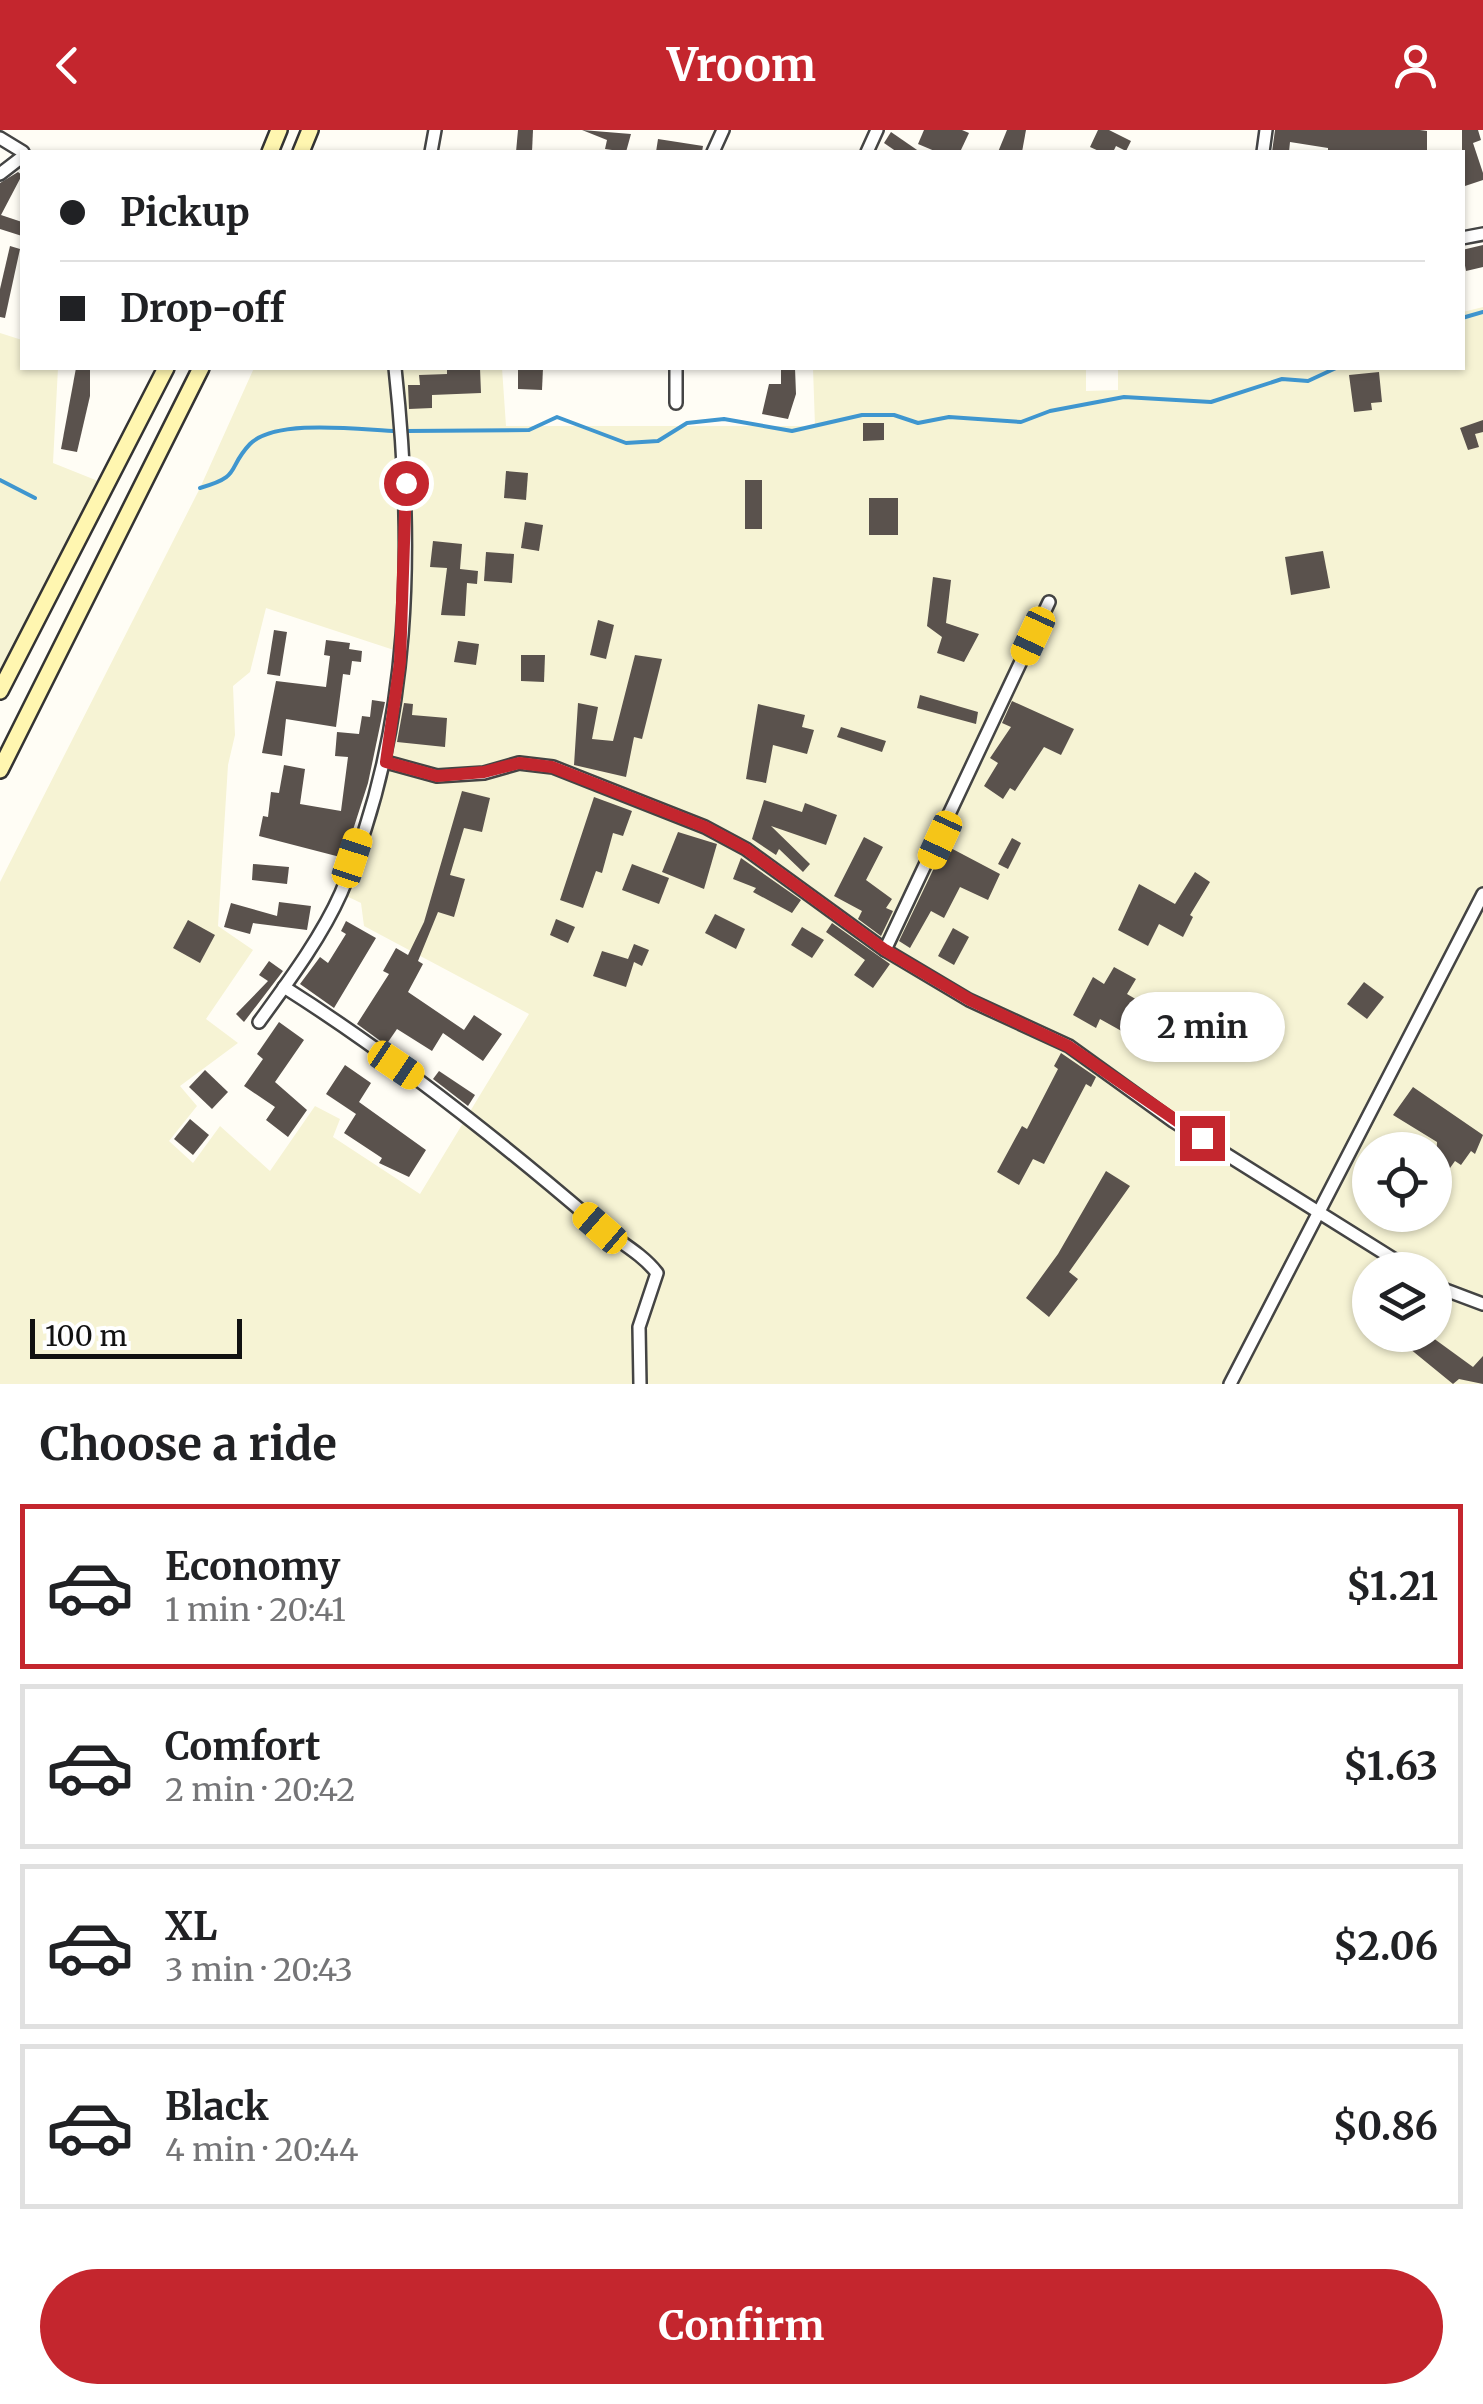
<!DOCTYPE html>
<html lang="en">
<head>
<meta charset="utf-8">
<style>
  :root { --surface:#fff; --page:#f2f2f2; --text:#202124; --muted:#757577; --line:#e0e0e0; --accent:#c4262e }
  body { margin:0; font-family:Merriweather,serif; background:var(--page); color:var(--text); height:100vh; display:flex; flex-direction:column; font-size:38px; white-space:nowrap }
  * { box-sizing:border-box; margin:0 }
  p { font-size:32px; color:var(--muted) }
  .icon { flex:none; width:55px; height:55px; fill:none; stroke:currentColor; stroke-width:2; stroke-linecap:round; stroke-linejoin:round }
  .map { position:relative; height:1254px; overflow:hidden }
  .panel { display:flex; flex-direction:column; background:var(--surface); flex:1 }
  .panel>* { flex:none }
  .hud { position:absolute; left:20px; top:20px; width:1445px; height:220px; border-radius:0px; box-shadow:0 2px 8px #0004; display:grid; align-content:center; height:220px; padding:0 40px; background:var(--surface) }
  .controls { position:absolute; left:1352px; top:1002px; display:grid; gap:20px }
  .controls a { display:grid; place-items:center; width:100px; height:100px; border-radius:50%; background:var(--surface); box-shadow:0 2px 8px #0004; font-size:50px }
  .scale { position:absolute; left:30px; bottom:25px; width:212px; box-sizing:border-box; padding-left:10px; border:5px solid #111; border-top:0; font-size:28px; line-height:35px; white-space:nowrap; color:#111; -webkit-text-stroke:8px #fff; paint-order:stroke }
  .end { position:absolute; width:45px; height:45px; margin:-22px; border:12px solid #c4262e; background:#fff; box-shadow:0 0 0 5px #fff }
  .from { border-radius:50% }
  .bubble { position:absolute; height:70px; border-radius:35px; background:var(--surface); box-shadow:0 2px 8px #0004; font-size:32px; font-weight:700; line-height:70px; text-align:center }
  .car { position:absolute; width:30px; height:60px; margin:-30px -15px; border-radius:12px; box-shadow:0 0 8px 2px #0007; background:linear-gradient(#f5c518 24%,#345 0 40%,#f5c518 0 76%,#345 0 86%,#f5c518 0) }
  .hud b { display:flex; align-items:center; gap:35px; height:95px; font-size:38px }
  .hud b+b { border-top:2px solid var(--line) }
  .hud i { width:25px; height:25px; background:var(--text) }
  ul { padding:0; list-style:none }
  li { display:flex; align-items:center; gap:30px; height:165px; margin:0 20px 15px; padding:0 20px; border:5px solid var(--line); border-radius:0px }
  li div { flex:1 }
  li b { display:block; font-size:38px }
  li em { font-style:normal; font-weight:700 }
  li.active { border-color:var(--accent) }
  li>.icon { width:90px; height:90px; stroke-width:1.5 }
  h2 { padding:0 40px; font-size:45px; line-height:120px }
  .cta { display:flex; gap:20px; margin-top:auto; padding:20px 40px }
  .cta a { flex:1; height:115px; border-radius:60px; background:var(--accent); color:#fff; font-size:40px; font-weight:700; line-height:115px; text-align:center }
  header { display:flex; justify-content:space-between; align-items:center; height:130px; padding:0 40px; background:var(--accent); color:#fff; font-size:45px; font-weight:700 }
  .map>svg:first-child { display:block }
</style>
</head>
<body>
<header><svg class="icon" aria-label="back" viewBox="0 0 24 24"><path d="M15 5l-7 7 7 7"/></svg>Vroom<svg class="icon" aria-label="person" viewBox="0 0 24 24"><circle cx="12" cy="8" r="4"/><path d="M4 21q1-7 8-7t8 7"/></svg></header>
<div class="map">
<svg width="1483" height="1254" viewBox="0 0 1483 1254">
  <rect width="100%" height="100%" fill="#fffdf5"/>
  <!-- farmland -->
  <g fill="#f6f3d4" fill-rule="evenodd">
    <path d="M1483 177V1254H0V752L200 358 254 238H502L506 296H815L813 238H1086V261L1118 260V238H1462L1463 182ZM266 478 400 522 386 632 340 763 361 773 364 796 529 884 420 1064 333 1007 340 989 315 976 270 1041 220 996 193 1033 169 1011 197 976 180 956 238 913 206 889 253 820 218 796 228 635 235 605 233 556 250 542ZM1370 1020H1435V1085H1370ZM1370 1140H1435V1205H1370Z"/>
    <polygon points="0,203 22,210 22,238 58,238 53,333 103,353 0,561"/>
  </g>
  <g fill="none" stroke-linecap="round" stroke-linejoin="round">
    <!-- stream -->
    <g stroke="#3f96cf" stroke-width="4">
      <polyline points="1462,188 1483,182"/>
      <polyline points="406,301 529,300 557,287 626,313 658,311 687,293 724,289 792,301 862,285 894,285 918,293 949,287 1021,292 1050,281 1124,267 1211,272 1282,249 1308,251 1336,238"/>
      <polyline points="0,350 35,368"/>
      <path d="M200 358C243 346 226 339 250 314 276 288 362 300 397 301"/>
    </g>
  </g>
  <!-- building -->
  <g fill="#5a524d">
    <polygon points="518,0 533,0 532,22 516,22"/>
    <polygon points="582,0 631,4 626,22 605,19 607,10"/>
    <polygon points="924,0 962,0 969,3 960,22 937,22 918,14"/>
    <polygon points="1007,0 1026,0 1022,22 998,22"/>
    <polygon points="1098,0 1109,0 1131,11 1126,21 1116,16 1113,22 1101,22 1090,17"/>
    <polygon points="1275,0 1420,0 1427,1 1427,22 1328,22 1328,18 1290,12 1289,22 1272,22"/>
    <polygon points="1462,0 1478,0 1481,10 1473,13 1483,43 1483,50 1462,57"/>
    <polygon points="891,2 920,22 897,22 884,13"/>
    <polygon points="658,9 703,16 702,22 656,22"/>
    <polygon points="18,42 22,45 1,85 22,92 22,106 0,99 0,53"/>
    <polygon points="1483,115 1483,137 1466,141 1462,120"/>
    <polygon points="10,116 20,119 5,188 0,187 0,159"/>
    <polygon points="76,238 90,238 90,266 77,322 61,319"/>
    <polygon points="447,238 480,238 481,263 432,265 432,278 409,279 408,255 420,255 419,245 447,244"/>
    <polygon points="518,238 543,238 542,260 518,259"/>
    <polygon points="781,238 795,238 796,264 788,289 762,284 769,254 781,254"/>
    <polygon points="1379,242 1382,272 1371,273 1372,280 1354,282 1349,245"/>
    <polygon points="1483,290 1483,302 1475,304 1479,317 1468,320 1460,298"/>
    <polygon points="863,293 884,293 884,310 863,311"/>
    <polygon points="506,341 528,343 526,370 504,368"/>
    <rect x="745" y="350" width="17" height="49"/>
    <rect x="869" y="368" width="29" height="37"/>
    <polygon points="525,392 543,395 539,421 521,418"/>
    <polygon points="433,411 462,414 460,439 478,441 477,454 467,453 465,486 441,485 447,438 430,437"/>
    <polygon points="1323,421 1330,458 1291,465 1285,427"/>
    <polygon points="486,422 514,424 512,453 484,451"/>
    <polygon points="933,447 951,450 946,493 979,504 964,532 937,523 942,507 927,496"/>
    <polygon points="598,490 614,495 606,529 590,525"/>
    <polygon points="274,500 287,502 280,546 267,544"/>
    <polygon points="326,510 350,513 349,519 362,521 361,532 352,531 350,545 343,544 336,597 286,589 282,626 262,623 276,551 326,557 330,526 324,525"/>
    <polygon points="458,511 479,514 476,535 454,532"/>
    <polygon points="521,525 545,525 544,552 521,551"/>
    <polygon points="635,525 662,529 642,609 634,607 626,647 574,635 578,573 598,577 592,609 613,611"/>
    <polygon points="920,565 978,582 976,594 917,578"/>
    <polygon points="372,570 385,572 368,653 344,728 259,706 263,686 268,687 271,662 279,663 284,635 305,639 300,674 341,681 348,627 335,626 337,602 359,604 362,586 370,587"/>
    <polygon points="1012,571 1074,599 1061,625 1044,617 1015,661 1010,658 1003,669 984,656 998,633 990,628 1011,597 1002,593"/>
    <polygon points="404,573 413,574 412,585 447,588 445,617 397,612"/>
    <polygon points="758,574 805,585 802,597 814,600 807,624 773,615 766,653 746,649"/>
    <polygon points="841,597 886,611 882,622 837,607"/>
    <polygon points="462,661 490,668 482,702 464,698 450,745 465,749 454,787 438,782 418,831 423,834 408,862 464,900 474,885 502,904 483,931 443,903 432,921 397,899 386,915 357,894 389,844 383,841 396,818 408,825 424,792"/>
    <polygon points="594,667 632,681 623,706 613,703 602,743 596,741 583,778 560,770"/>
    <polygon points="764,670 802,682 805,673 837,685 826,715 771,696 810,734 803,742 779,719 776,725 752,709"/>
    <polygon points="678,702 717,714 704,759 662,742"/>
    <polygon points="864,707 883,717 866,750 892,769 886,778 893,781 881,806 858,789 862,781 834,766"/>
    <polygon points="1012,708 1021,713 1008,739 998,734"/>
    <polygon points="945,715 1000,744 988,770 960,757 944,788 931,781 910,818 899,811"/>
    <polygon points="741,728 801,770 792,783 753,762 756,758 733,749"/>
    <polygon points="253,734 289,737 287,754 252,750"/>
    <polygon points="632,734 669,748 659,774 622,760"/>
    <polygon points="1195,742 1210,752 1190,785 1193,787 1183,807 1159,794 1148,816 1118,800 1139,754 1175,774"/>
    <polygon points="279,772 311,776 307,800 253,793 250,804 224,797 231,773 277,786"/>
    <polygon points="715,784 745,799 736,819 705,803"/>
    <polygon points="556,789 575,797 568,813 550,805"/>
    <polygon points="188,790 215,805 200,833 173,818"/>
    <polygon points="346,791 376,808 334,878 300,854 320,827 328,833 346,804 341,801"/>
    <polygon points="832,793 890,834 873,858 854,845 865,830 826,802"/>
    <polygon points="802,797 824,810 812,828 791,815"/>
    <polygon points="953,798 969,807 954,835 938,826"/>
    <polygon points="634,814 649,820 642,836 634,832 626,857 593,846 602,821 628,829"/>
    <polygon points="269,831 283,841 244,892 236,884 268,851 259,845"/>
    <polygon points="1114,837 1136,849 1127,864 1151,878 1134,908 1100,889 1096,898 1073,885 1093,847 1104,854"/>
    <polygon points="1364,852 1384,867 1367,889 1347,874"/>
    <polygon points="279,892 304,910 275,952 307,980 288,1007 266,990 275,977 244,956 263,929 257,924"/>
    <polygon points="1061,923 1096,947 1091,957 1086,954 1044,1034 1033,1029 1019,1055 997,1042 1022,996 1027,999 1058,939 1054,936"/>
    <polygon points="345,935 371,953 359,972 426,1020 409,1047 379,1033 382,1028 344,1003 356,984 326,964"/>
    <polygon points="205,940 228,962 212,979 189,957"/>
    <polygon points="439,941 475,965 468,976 433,949"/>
    <polygon points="1413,957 1483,1005 1475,1024 1471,1021 1461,1035 1455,1031 1435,1059 1437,1012 1393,985"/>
    <polygon points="190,989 209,1005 193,1025 174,1009"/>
    <polygon points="1106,1041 1130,1056 1069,1142 1078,1149 1049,1187 1026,1168 1058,1124"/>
    <polygon points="1393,1205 1429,1205 1473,1237 1483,1226 1483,1254 1459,1249 1453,1254"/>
  </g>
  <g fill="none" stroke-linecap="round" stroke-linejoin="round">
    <!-- minor casing -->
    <g stroke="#444" stroke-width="16">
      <g id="minor">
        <polyline points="0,8 23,22"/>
        <polyline points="431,22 435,0"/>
        <polyline points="713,22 723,0"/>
        <polyline points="867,22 877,0"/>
        <polyline points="1263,22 1266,0"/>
        <polyline points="0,44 22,27"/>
        <polyline points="1462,108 1483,104"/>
        <polyline points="676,238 676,273"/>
        <polyline points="386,632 437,646 484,643 519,633 553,637 705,697 746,719 885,820 969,870 1069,916 1173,991 1411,1140"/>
        <polyline points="885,820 1049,472"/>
        <path d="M284 857C393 926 494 1006 592 1090 613 1109 640 1121 657 1143L639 1197 640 1254"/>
        <path d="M259 892C288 852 321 808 341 763 413 598 414 413 395 238"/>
        <polyline points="1435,1156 1483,1174"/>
        <polyline points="1230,1254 1483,764"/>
      </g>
    </g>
    <!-- secondary casing -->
    <g stroke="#333" stroke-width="20">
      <g id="secondary">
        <polyline points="270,22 279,0"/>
        <polyline points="301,22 310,0"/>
        <polyline points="0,561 166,238"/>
        <polyline points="0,640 201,238"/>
      </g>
    </g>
    <!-- minor -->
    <use href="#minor" stroke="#fff" stroke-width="11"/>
    <!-- secondary -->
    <use href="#secondary" stroke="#fff6b0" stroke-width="15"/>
  </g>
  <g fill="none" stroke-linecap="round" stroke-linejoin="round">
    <!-- route -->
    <polyline stroke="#c4262e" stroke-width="12" points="406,353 400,532 386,632 437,646 484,642 519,633 552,637 705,697 746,719 885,820 970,870 1068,916 1202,1008"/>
  </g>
</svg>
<div class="controls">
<a><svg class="icon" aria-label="locate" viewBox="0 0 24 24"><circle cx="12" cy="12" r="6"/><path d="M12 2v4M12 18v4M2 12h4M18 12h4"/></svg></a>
<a><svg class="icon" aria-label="layers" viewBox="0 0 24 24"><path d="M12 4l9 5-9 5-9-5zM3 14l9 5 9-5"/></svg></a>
</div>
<div class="scale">100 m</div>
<i class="end from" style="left:406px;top:353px"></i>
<i class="end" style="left:1202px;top:1008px"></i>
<div class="bubble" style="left:1120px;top:862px;width:165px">2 min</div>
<i class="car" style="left:1033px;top:506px;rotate:205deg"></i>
<i class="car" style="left:940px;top:710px;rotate:205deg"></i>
<i class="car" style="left:352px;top:728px;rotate:18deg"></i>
<i class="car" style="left:396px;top:935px;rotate:124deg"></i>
<i class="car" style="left:600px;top:1098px;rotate:311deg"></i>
<div class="hud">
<b><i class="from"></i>Pickup</b>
<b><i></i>Drop-off</b>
</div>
</div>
<section class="panel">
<h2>Choose a ride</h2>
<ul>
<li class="active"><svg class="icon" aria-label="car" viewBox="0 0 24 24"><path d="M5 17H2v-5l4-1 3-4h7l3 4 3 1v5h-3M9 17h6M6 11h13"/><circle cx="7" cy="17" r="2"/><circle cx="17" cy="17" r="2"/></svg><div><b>Economy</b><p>1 min · 20:41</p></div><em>$1.21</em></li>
<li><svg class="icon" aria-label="car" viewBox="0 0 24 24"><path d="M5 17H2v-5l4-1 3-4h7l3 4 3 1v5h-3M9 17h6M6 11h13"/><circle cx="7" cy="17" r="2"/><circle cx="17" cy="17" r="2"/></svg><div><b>Comfort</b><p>2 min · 20:42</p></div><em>$1.63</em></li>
<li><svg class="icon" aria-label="car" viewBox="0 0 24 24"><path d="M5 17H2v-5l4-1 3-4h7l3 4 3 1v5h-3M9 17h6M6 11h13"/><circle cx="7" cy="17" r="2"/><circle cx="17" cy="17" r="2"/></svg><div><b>XL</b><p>3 min · 20:43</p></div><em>$2.06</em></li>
<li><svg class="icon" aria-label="car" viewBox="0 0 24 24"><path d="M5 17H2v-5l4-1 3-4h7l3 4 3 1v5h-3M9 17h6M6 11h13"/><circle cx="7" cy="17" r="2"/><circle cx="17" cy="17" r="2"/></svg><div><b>Black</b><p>4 min · 20:44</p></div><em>$0.86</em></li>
</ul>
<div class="cta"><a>Confirm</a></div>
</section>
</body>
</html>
